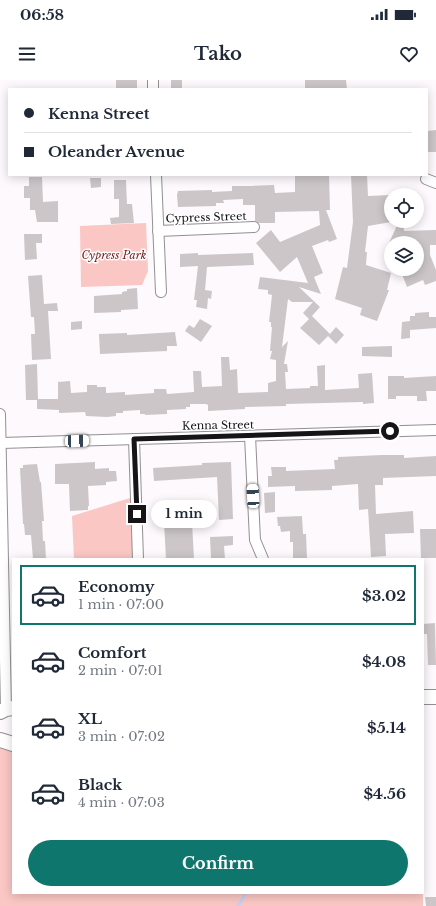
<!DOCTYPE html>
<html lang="en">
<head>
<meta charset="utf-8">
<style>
  :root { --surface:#fff; --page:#f2f2f3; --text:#1f2937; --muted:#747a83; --line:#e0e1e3; --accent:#0f766e }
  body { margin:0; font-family:"Libre Baskerville",serif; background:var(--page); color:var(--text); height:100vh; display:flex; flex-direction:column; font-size:15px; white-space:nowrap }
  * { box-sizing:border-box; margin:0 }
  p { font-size:13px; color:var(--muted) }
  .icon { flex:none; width:22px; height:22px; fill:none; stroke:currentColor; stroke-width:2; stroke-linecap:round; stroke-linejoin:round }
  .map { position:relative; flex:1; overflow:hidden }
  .sheet { position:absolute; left:12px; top:478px; width:412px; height:336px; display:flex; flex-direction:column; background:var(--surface); border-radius:0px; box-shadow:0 2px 10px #0003 }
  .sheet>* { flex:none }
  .top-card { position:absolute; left:8px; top:8px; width:420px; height:88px; border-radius:0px; box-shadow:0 2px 10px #0003; display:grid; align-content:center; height:88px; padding:0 16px; background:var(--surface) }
  .buttons { position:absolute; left:384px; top:108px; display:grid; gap:8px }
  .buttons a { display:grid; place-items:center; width:40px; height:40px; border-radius:50%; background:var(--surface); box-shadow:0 2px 10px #0003; font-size:20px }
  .end { position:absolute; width:18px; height:18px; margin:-9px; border:5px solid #161416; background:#fff; box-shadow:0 0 0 2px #fff }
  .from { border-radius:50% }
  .bubble { position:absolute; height:28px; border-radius:14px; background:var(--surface); box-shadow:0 2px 10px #0003; font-size:13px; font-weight:700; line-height:28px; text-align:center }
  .car { position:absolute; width:12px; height:24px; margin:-12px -6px; border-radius:5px; box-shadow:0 0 3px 1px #0007; background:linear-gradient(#fff 24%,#345 0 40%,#fff 0 76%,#345 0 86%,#fff 0) }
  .top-card b { display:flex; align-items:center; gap:14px; height:38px; font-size:15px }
  .top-card b+b { border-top:1px solid var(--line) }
  .top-card i { width:10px; height:10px; background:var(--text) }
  ul { padding:7px 0 0; list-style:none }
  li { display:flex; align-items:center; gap:12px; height:60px; margin:0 8px 6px; padding:0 8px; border:2px solid transparent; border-radius:0px }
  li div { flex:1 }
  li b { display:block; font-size:15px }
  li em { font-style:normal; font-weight:700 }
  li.selected { border-color:var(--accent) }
  li>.icon { width:36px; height:36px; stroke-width:1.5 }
  .primary-button { display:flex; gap:8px; margin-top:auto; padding:8px 16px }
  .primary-button a { flex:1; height:46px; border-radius:24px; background:var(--accent); color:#fff; font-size:16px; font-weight:700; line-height:46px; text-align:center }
  .status { display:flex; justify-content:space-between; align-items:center; height:28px; padding:0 20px; background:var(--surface); direction:ltr }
  .status svg { height:11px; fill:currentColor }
  header { display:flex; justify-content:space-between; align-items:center; height:52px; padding:0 16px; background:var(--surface); font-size:18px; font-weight:700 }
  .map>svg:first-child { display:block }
</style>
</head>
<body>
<div class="status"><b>06:58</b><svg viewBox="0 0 49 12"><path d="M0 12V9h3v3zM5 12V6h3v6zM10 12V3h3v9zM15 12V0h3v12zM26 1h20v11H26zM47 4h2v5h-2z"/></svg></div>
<header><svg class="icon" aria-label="menu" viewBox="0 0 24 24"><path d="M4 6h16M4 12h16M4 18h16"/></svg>Tako<svg class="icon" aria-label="heart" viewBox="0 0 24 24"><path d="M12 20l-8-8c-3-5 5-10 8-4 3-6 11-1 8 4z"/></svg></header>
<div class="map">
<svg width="436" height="826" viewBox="0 0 436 826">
  <rect width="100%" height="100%" fill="#fdf9fc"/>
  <!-- green -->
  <g fill="#fac7c4">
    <polygon points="146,143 148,191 142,205 81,207 80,146"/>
    <polygon points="130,418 133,479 74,479 72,436"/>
    <polygon points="13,658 13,813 423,813 423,826 0,826 0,659"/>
  </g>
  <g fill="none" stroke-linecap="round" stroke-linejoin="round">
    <!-- stream -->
    <polyline stroke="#c6cff4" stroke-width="3" points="238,826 246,813"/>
  </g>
  <!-- building -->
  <g fill="#ccc6c8">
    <rect x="116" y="0" width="21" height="9"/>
    <rect x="171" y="0" width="11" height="9"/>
    <polygon points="305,0 346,0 347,9 305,9"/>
    <polygon points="436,50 436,72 428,72 427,51"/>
    <polygon points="295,95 329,95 330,130 326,130 337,159 329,162 328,160 312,166 323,193 314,197 321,214 299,207 320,227 312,236 330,254 336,247 344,255 336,264 328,256 329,255 319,265 300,248 309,239 303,233 313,222 292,222 288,219 282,267 288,261 284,284 287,284 288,292 285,292 286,309 310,308 310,306 318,306 317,286 325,285 325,310 359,308 358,294 372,293 374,323 363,324 363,322 286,324 286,326 245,327 245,329 208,331 208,325 206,324 190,324 190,327 186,327 186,329 167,330 167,334 145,335 145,334 140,334 140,330 123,331 123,333 116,333 116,336 107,337 86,336 85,332 59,333 59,330 37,329 37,320 26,320 25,285 37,284 38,319 58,319 58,302 70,301 71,313 87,312 87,305 97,305 97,307 106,307 106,313 125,312 125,315 154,313 154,309 166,309 167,314 194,312 193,291 201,291 202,307 222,306 221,277 229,277 230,290 237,289 238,313 268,312 268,303 276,301 276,280 270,279 272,271 270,271 272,247 271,247 271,242 269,242 272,215 268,214 268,210 258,209 260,197 308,203 297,177 280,192 256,163 271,150 280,162 320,145 319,131 275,132 275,143 259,143 255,141 255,125 243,125 243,119 223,120 224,123 216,123 216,126 178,127 177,115 178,111 212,110 212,112 232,111 232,106 251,106 274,105 275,113 295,112"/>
    <polygon points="351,95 367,95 368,116 391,115 391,142 368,146 365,172 367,172 366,185 391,193 387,210 389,210 377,241 360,235 362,228 335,219 343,187 347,188 353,142"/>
    <polygon points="29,97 42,97 43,122 58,121 58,142 37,142 35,130 30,130 30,118 24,118 24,106 29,106"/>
    <polygon points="90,98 101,98 101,107 91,108"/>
    <polygon points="114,100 126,100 127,124 132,124 134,143 111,144 110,138 119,137 119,119 114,119"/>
    <polygon points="399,141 403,141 404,151 436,150 436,165 430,165 430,175 436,190 436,201 425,205 423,200 407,207 400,189 417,189 417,163 389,163"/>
    <polygon points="24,154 42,154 42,163 36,163 37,179 25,180"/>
    <polygon points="198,173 198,175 253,173 254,185 207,187 205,210 212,211 211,219 208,218 207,229 196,227 197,220 194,220 198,186 180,187 180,174"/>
    <polygon points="42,195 44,224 57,223 58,231 48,231 51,279 32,280 31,254 35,254 34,237 31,237 28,196"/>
    <polygon points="137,208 138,229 121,230 121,232 94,233 94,216 122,214 122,212 127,211 127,209"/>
    <polygon points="429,232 429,237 436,237 436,248 410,250 410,258 401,259 402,242 410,241 410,236 415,236 415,233"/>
    <polygon points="200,239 212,246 201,262 185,251 189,245 194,248"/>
    <polygon points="82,241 82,249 71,250 71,242"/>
    <polygon points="175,252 177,266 167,266 167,271 100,274 99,254 127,253 127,255"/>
    <polygon points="392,266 392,277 362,276 362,267"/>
    <polygon points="388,296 404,296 404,298 436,296 436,311 426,311 427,321 417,321 417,316 396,316 396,319 388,319"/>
    <polygon points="382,375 404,375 404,378 436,376 436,396 383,398 383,405 375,405 376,434 413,431 414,453 385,454 386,476 371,477 368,429 359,430 358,404 332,406 332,410 295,411 295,406 268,407 268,396 272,396 271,387 286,387 286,391 335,389 334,380 338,380 338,377"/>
    <polygon points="95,382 95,389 109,388 109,391 116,391 117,401 106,402 106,405 88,406 89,426 88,426 88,430 70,431 69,404 55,404 55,384"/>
    <polygon points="231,382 233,439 219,440 217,397 154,401 153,388 202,385 202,383"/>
    <polygon points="37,384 40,402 41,402 44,441 42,441 43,461 45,461 46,479 33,479 31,455 25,455 24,444 23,444 20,388 23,388 23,385"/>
    <polygon points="275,412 275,432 265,433 264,413"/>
    <polygon points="162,428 184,432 183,443 192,442 194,479 166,479 164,442 160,441"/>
    <polygon points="302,436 303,454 306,454 307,479 293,479 293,462 290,462 290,451 281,452 280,446 278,446 277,437"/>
    <polygon points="420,449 436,449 436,478 421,478"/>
    <polygon points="233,456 233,465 224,466 225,479 211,479 210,457"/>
    <polygon points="435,543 436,585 428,585 427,554 424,554 423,544"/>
    <polygon points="425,817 436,817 436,826 426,826"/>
  </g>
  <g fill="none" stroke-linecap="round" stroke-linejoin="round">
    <!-- street casing -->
    <g stroke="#938f93" stroke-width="12">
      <g id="street">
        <polyline points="153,0 153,9"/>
        <polyline points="156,95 161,212"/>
        <polyline points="426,99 436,103"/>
        <polyline points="158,151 254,147"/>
        <polyline points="0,334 6,629"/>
        <polyline points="250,356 255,460 263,479"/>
        <polyline points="134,359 138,479"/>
        <polyline points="1,363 436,350"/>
      </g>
    </g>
    <!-- secondary casing -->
    <g stroke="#938f93" stroke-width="16">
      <g id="secondary">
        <polyline points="423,617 436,617"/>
        <polyline points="0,632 6,629 13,628"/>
        <polyline points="0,660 13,664"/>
      </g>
    </g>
    <!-- street -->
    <use href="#street" stroke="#fff" stroke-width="10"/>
    <!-- secondary -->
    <use href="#secondary" stroke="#fff" stroke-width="14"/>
  </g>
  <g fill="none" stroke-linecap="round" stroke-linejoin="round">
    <!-- route -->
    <polyline stroke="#161416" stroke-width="5" points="137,434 134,359 390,351"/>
  </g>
  <g text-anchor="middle" stroke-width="3" stroke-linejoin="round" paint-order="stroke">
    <!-- street labels -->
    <g font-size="11" fill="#161416" stroke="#fff">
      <text transform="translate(206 137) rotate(-2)" y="4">Cypress Street</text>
      <text transform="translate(218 345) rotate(-1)" y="4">Kenna Street</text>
    </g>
    <!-- park labels -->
    <g font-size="11" font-style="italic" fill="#701c20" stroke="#fff">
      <text x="114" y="179">Cypress Park</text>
    </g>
  </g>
</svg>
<div class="buttons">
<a><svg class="icon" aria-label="locate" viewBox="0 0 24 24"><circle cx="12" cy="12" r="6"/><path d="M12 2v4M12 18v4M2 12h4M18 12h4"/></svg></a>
<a><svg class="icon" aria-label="layers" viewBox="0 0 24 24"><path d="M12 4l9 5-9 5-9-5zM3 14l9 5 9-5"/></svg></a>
</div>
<i class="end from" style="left:390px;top:351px"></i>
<i class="end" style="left:137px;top:434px"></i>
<div class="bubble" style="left:151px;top:420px;width:66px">1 min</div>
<i class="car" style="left:77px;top:361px;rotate:88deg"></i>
<i class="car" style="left:253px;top:416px;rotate:357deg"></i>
<div class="top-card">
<b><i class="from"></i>Kenna Street</b>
<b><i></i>Oleander Avenue</b>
</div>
<section class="sheet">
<ul>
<li class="selected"><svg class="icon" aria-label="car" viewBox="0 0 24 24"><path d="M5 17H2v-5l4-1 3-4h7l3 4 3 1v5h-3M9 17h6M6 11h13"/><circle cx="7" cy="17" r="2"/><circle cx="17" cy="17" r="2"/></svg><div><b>Economy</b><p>1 min · 07:00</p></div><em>$3.02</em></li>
<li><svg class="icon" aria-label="car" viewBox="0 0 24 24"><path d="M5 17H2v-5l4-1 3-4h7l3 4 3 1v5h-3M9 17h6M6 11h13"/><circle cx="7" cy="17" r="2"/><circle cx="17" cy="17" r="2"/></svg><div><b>Comfort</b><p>2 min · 07:01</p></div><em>$4.08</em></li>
<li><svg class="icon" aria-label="car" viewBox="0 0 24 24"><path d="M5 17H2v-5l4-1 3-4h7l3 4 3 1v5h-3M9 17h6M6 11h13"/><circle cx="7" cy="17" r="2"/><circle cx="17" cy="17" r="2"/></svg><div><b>XL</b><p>3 min · 07:02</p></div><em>$5.14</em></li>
<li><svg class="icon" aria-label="car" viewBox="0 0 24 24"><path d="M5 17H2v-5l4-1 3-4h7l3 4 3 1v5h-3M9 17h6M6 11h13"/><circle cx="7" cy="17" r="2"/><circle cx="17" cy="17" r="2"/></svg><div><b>Black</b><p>4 min · 07:03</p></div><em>$4.56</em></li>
</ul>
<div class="primary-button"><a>Confirm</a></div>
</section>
</div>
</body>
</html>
